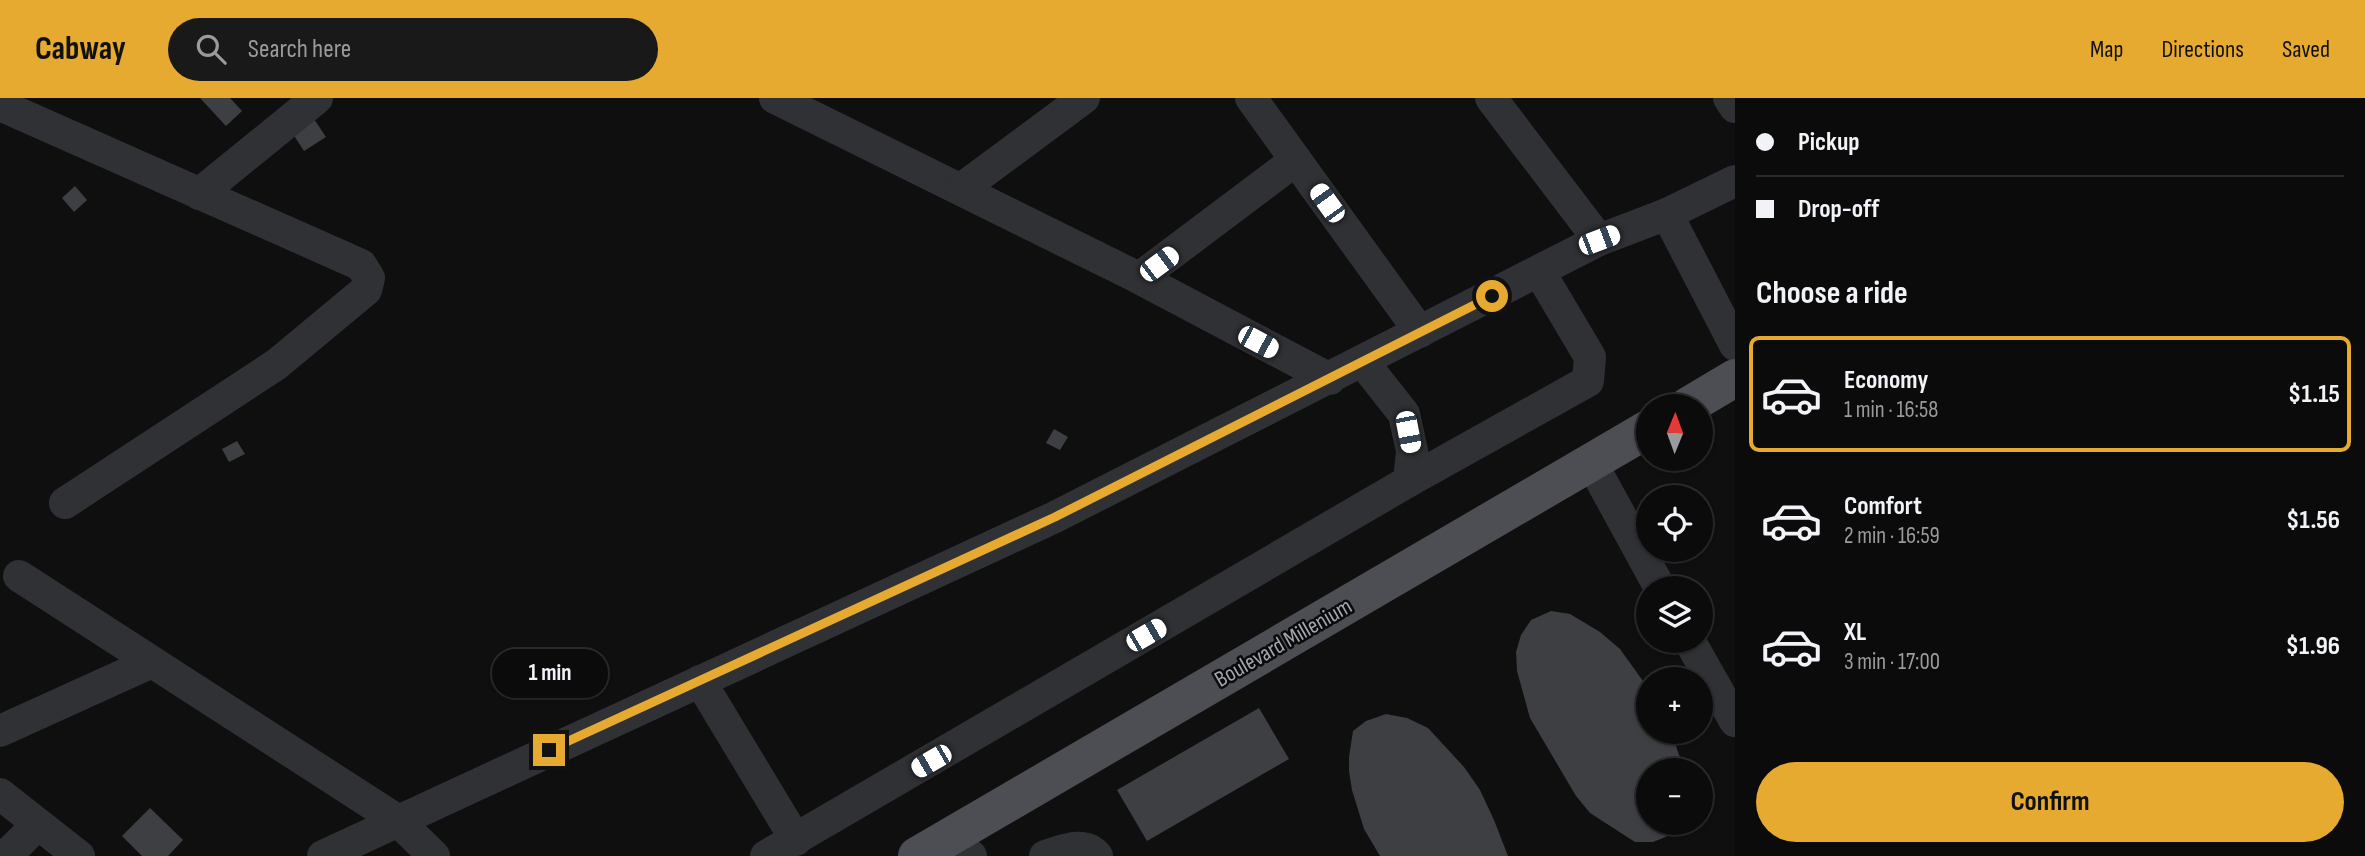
<!DOCTYPE html>
<html lang="en">
<head>
<meta charset="utf-8">
<style>
  :root { --surface:#0b0b0c; --page:#19191a; --text:#f1f3f6; --muted:#9a9b9d; --line:#2b2b2d; --accent:#e6aa31 }
  body { margin:0; font-family:"Sofia Sans Condensed",sans-serif; background:var(--page); color:var(--text); height:100vh; display:flex; flex-direction:column; font-size:26px; white-space:nowrap }
  * { box-sizing:border-box; margin:0 }
  p { font-size:23px; color:var(--muted) }
  .icon { flex:none; width:38px; height:38px; fill:none; stroke:currentColor; stroke-width:2; stroke-linecap:round; stroke-linejoin:round }
  .map { position:relative; flex:1; overflow:hidden }
  .drawer { display:flex; flex-direction:column; background:var(--surface); width:630px }
  .drawer>* { flex:none }
  .hud { display:grid; align-content:center; height:154px; padding:0 21px; background:var(--surface) }
  .needle { width:46px; rotate:1deg }
  .fabs { position:absolute; left:1636px; top:296px; display:grid; gap:14px }
  .fabs a { display:grid; place-items:center; width:77px; height:77px; border-radius:50%; background:var(--surface); box-shadow:0 2px 5px #0004,0 0 0 2px var(--line); font-size:35px }
  .end { position:absolute; width:32px; height:32px; margin:-16px; border:9px solid #e6aa31; background:#111; box-shadow:0 0 0 4px #111 }
  .from { border-radius:50% }
  .bubble { position:absolute; height:49px; border-radius:24px; background:var(--surface); box-shadow:0 2px 5px #0004,0 0 0 2px var(--line); font-size:23px; font-weight:700; line-height:49px; text-align:center }
  .car { position:absolute; width:21px; height:42px; margin:-21px -10px; border-radius:9px; box-shadow:0 0 5px 2px #0007; background:linear-gradient(#fff 24%,#345 0 40%,#fff 0 76%,#345 0 86%,#fff 0) }
  .hud b { display:flex; align-items:center; gap:24px; height:66px; font-size:26px }
  .hud b+b { border-top:2px solid var(--line) }
  .hud i { width:18px; height:18px; background:var(--text) }
  ul { padding:0; list-style:none }
  li { display:flex; align-items:center; gap:21px; height:116px; margin:0 14px 10px; padding:0 7px; border:4px solid transparent; border-radius:10px }
  li div { flex:1 }
  li b { display:block; font-size:26px }
  li em { font-style:normal; font-weight:700 }
  li.on { border-color:var(--accent) }
  li>.icon { width:63px; height:63px; stroke-width:1.5 }
  h2 { padding:0 21px; font-size:32px; line-height:84px }
  .action { display:flex; gap:14px; margin-top:auto; padding:14px 21px }
  .action a { flex:1; height:80px; border-radius:42px; background:var(--accent); color:#111; font-size:28px; font-weight:700; line-height:80px; text-align:center }
  header { display:flex; align-items:center; gap:42px; box-sizing:border-box; height:98px; padding:0 35px; background:var(--accent); color:#111 }
  header strong { font-size:33px }
  nav { display:flex; gap:38px; margin-inline-start:auto; font-size:24px }
  .search { width:490px; height:63px; background:var(--page); display:flex; align-items:center; gap:18px; box-sizing:border-box; padding:0 24px; border-radius:38px; color:var(--muted); font-size:26px }
  main { display:flex; flex:1; min-height:0 }
  .map>svg:first-child { display:block }
</style>
</head>
<body>
<header>
<strong>Cabway</strong>
<div class="search"><svg class="icon" aria-label="search" viewBox="0 0 24 24"><circle cx="10" cy="10" r="6"/><path d="M15 15l6 6"/></svg>Search here</div>
<nav><a>Map</a><a>Directions</a><a>Saved</a></nav>
</header>
<main>
<div class="map">
<svg width="1735" height="758" viewBox="0 0 1735 758">
  <rect width="100%" height="100%" fill="#0f0f10"/>
  <!-- building -->
  <g fill="#3e3f43">
    <polygon points="200,0 230,0 242,13 226,28"/>
    <polygon points="312,18 326,39 304,53 291,33"/>
    <polygon points="75,88 87,102 74,114 62,100"/>
    <polygon points="1054,331 1068,339 1060,352 1046,345"/>
    <polygon points="237,343 245,356 229,364 222,351"/>
    <polygon points="1551,513 1570,516 1600,534 1620,551 1648,590 1648,634 1671,634 1684,671 1648,672 1648,724 1678,724 1668,738 1653,744 1635,744 1590,715 1576,698 1530,620 1517,573 1516,554 1521,537 1531,522"/>
    <polygon points="1259,610 1289,661 1147,743 1117,692"/>
    <polygon points="1386,616 1407,620 1428,630 1464,669 1480,692 1494,722 1508,758 1380,758 1364,731 1352,692 1349,673 1349,659 1353,633 1366,623"/>
    <polygon points="150,710 183,742 168,758 142,758 122,738"/>
  </g>
  <g fill="none" stroke-linecap="round" stroke-linejoin="round">
    <!-- minor -->
    <g stroke="#303135" stroke-width="32">
      <polyline points="775,0 1139,180 1330,281"/>
      <polyline points="1251,0 1420,234"/>
      <polyline points="1491,0 1599,142"/>
      <polyline points="1729,0 1735,9"/>
      <polyline points="0,7 361,167 369,180 366,192 277,266 65,405"/>
      <polyline points="961,91 1084,0"/>
      <polyline points="199,96 317,0"/>
      <polyline points="1667,116 1735,247"/>
      <polyline points="1139,180 1296,62"/>
      <polyline points="1363,264 1404,316 1412,353 1409,383"/>
      <polyline points="1591,364 1660,490"/>
      <polyline points="19,478 397,722 434,758"/>
      <polyline points="1689,542 1735,623"/>
      <polyline points="700,583 796,742"/>
      <polyline points="0,633 152,564"/>
      <polyline points="0,696 79,758"/>
      <polyline points="946,741 971,758"/>
      <polyline points="6,758 37,727"/>
      <polyline points="323,758 1055,419 1599,142 1667,116 1735,83"/>
      <polyline points="766,758 1409,383 1588,283 1590,259 1539,173"/>
      <path d="M1045 758C1062 753 1084 742 1097 758"/>
    </g>
    <!-- major -->
    <g stroke="#4c4e54" stroke-width="38">
      <polyline points="1688,308 1735,280"/>
      <polyline points="917,758 1648,331"/>
    </g>
  </g>
  <g fill="none" stroke-linecap="round" stroke-linejoin="round">
    <!-- route -->
    <polyline stroke="#e6aa31" stroke-width="9" points="549,652 1055,419 1492,198"/>
  </g>
  <g text-anchor="middle" stroke-width="5" stroke-linejoin="round" paint-order="stroke">
    <!-- street labels -->
    <g font-size="23" fill="#a1a6b0" stroke="#0a0a0b">
      <text transform="translate(1283 544) rotate(-30)" y="8">Boulevard Millenium</text>
    </g>
  </g>
</svg>
<div class="fabs">
<a><svg class="needle" viewBox="-14 -14 28 28"><path d="M0-13l5 13h-10z" fill="#e53935"/><path d="M0 13l5-13h-10z" fill="#9a9b9d"/></svg></a>
<a><svg class="icon" aria-label="locate" viewBox="0 0 24 24"><circle cx="12" cy="12" r="6"/><path d="M12 2v4M12 18v4M2 12h4M18 12h4"/></svg></a>
<a><svg class="icon" aria-label="layers" viewBox="0 0 24 24"><path d="M12 4l9 5-9 5-9-5zM3 14l9 5 9-5"/></svg></a>
<a>+</a>
<a>−</a>
</div>
<i class="end from" style="left:1492px;top:198px"></i>
<i class="end" style="left:549px;top:652px"></i>
<div class="bubble" style="left:492px;top:551px;width:116px">1 min</div>
<i class="car" style="left:1327px;top:105px;rotate:324deg"></i>
<i class="car" style="left:1599px;top:142px;rotate:69deg"></i>
<i class="car" style="left:1159px;top:166px;rotate:53deg"></i>
<i class="car" style="left:1258px;top:244px;rotate:118deg"></i>
<i class="car" style="left:1408px;top:334px;rotate:169deg"></i>
<i class="car" style="left:1146px;top:537px;rotate:60deg"></i>
<i class="car" style="left:931px;top:663px;rotate:240deg"></i>
</div>
<section class="drawer">
<div class="hud">
<b><i class="from"></i>Pickup</b>
<b><i></i>Drop-off</b>
</div>
<h2>Choose a ride</h2>
<ul>
<li class="on"><svg class="icon" aria-label="car" viewBox="0 0 24 24"><path d="M5 17H2v-5l4-1 3-4h7l3 4 3 1v5h-3M9 17h6M6 11h13"/><circle cx="7" cy="17" r="2"/><circle cx="17" cy="17" r="2"/></svg><div><b>Economy</b><p>1 min · 16:58</p></div><em>$1.15</em></li>
<li><svg class="icon" aria-label="car" viewBox="0 0 24 24"><path d="M5 17H2v-5l4-1 3-4h7l3 4 3 1v5h-3M9 17h6M6 11h13"/><circle cx="7" cy="17" r="2"/><circle cx="17" cy="17" r="2"/></svg><div><b>Comfort</b><p>2 min · 16:59</p></div><em>$1.56</em></li>
<li><svg class="icon" aria-label="car" viewBox="0 0 24 24"><path d="M5 17H2v-5l4-1 3-4h7l3 4 3 1v5h-3M9 17h6M6 11h13"/><circle cx="7" cy="17" r="2"/><circle cx="17" cy="17" r="2"/></svg><div><b>XL</b><p>3 min · 17:00</p></div><em>$1.96</em></li>
</ul>
<div class="action"><a>Confirm</a></div>
</section>
</main>
</body>
</html>
